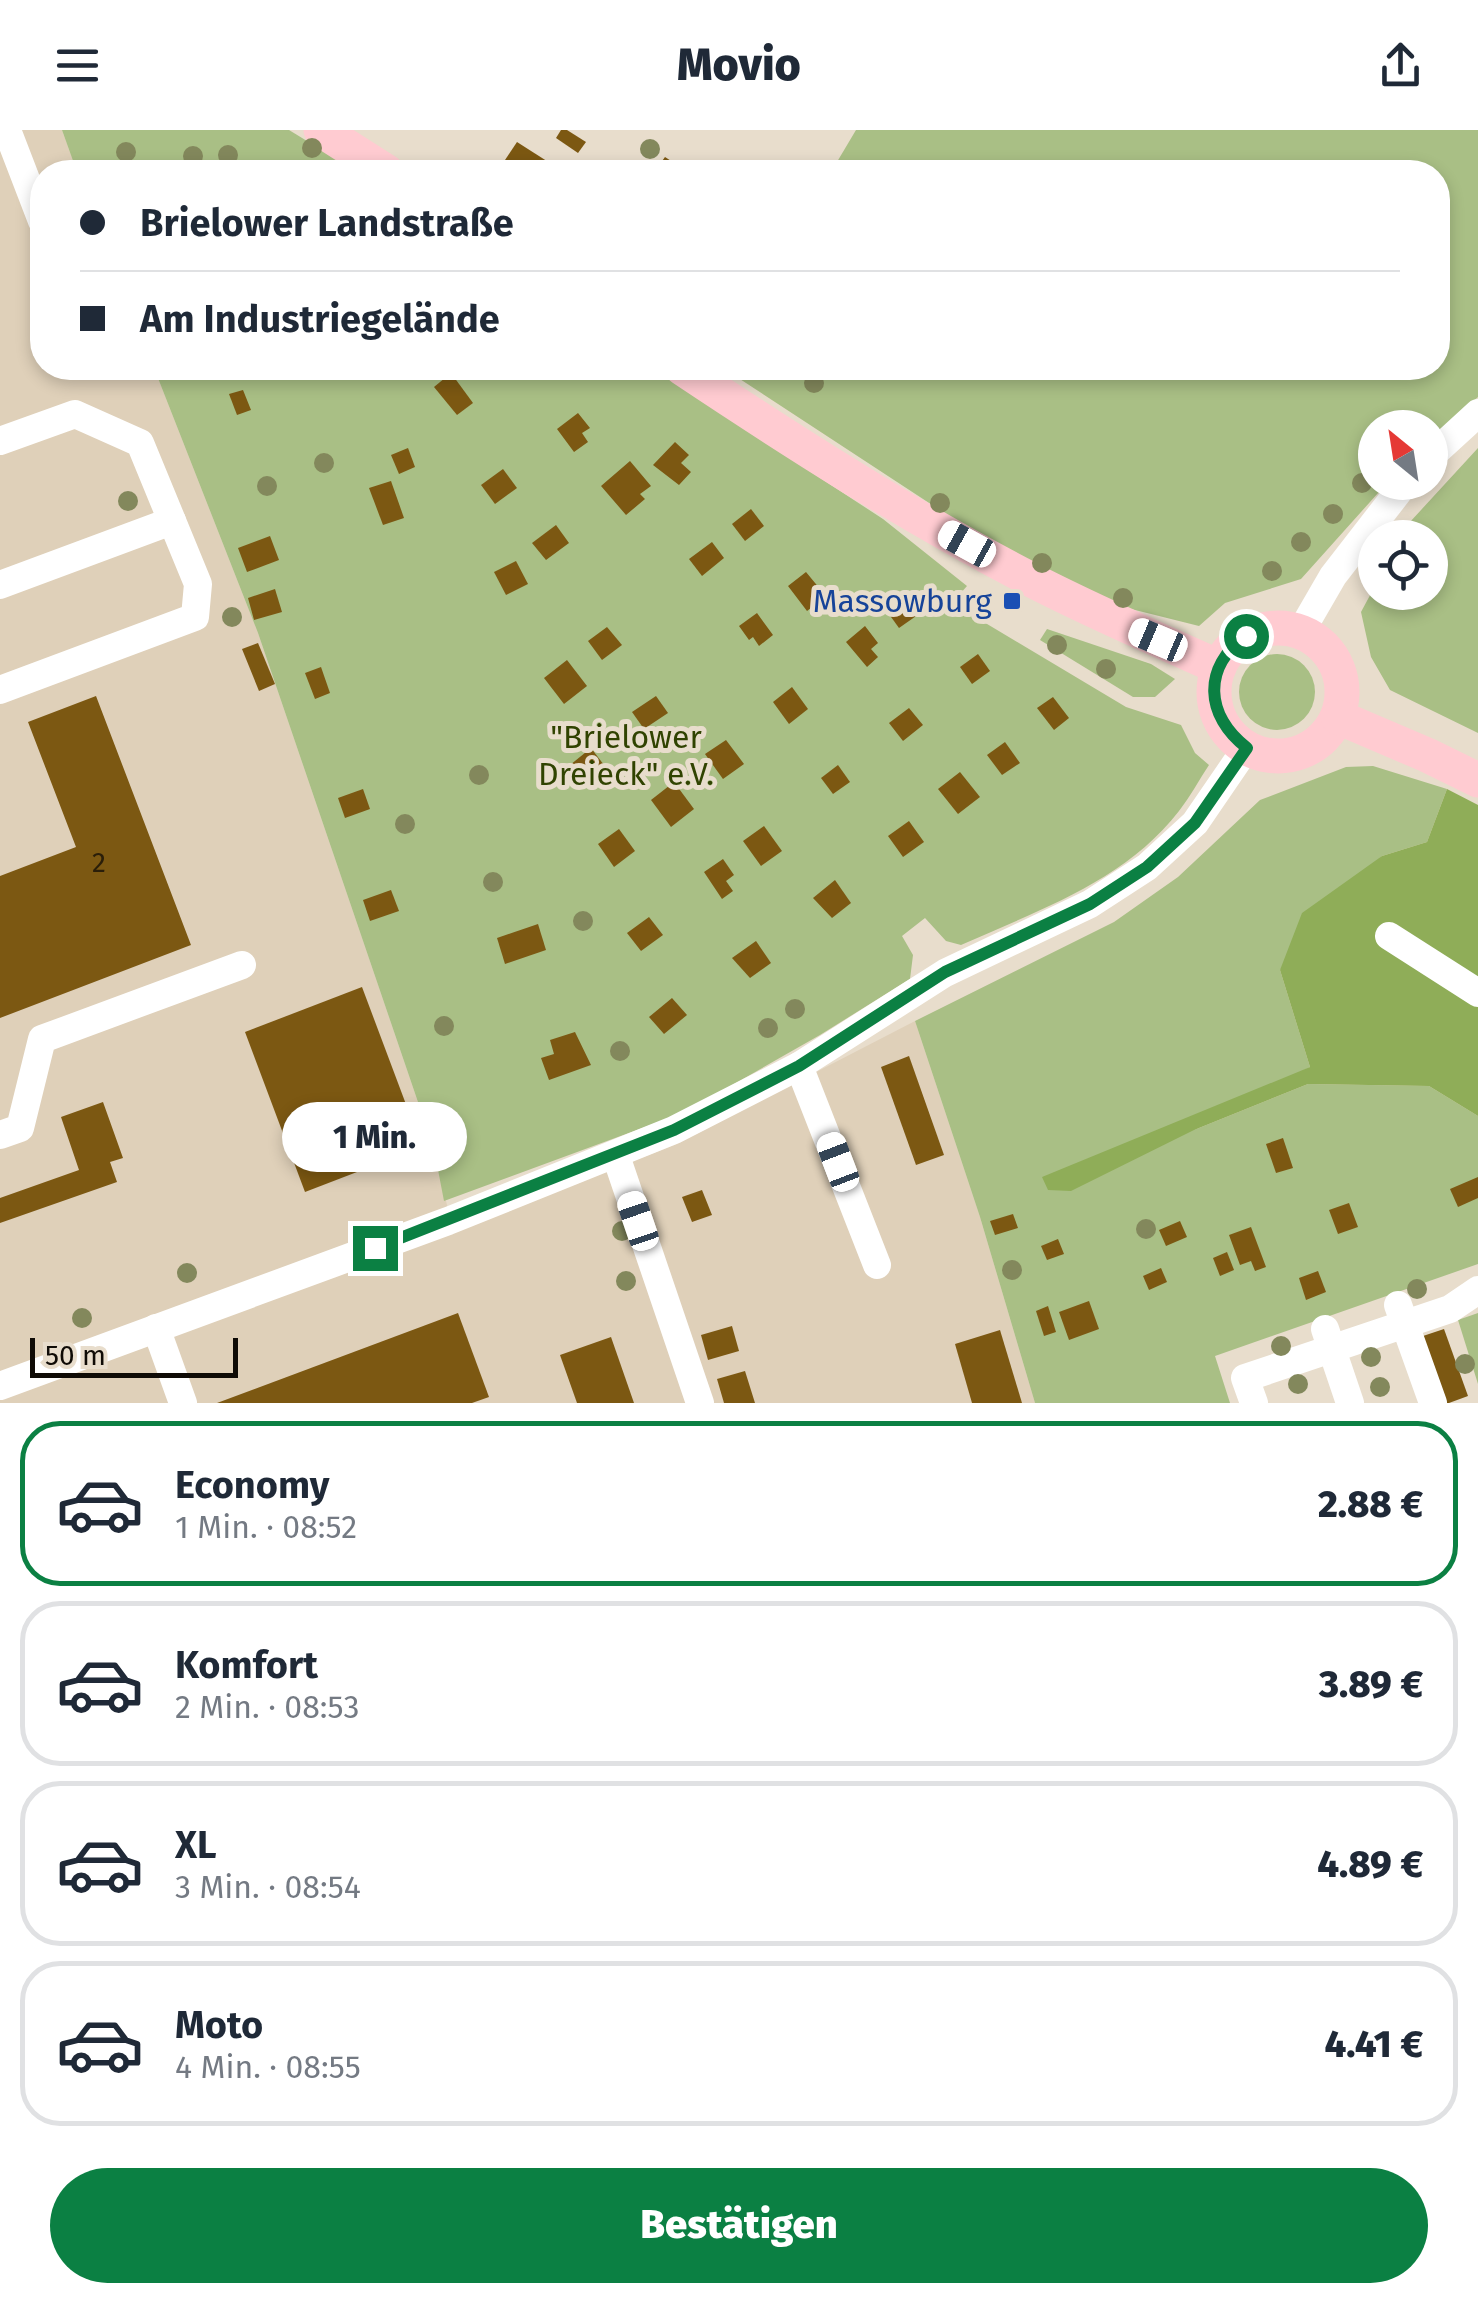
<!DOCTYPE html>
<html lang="de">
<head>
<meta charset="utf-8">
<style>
  :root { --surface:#fff; --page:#f6f6f7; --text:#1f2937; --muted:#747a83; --line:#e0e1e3; --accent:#0b8043 }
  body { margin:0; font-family:"Fira Sans",sans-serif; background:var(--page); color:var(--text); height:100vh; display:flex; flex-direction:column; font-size:38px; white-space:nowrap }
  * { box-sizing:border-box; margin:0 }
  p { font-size:32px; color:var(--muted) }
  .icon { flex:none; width:55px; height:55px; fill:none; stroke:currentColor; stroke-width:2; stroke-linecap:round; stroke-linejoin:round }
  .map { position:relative; height:1273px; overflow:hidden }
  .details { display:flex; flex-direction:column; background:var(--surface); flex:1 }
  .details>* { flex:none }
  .top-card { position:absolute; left:30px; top:30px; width:1420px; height:220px; border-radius:40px; box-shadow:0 5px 15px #0003; display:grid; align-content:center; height:220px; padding:0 50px; background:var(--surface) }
  .needle { width:65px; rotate:330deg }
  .controls { position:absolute; left:1358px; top:280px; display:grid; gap:20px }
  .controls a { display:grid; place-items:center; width:90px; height:90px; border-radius:50%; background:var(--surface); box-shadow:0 5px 15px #0003; font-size:50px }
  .scale { position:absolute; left:30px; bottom:25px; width:208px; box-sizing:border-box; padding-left:10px; border:5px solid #0f0b06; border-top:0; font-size:28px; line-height:35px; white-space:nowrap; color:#0f0b06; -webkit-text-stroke:8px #e8ddcc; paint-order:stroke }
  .end { position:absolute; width:45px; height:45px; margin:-22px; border:12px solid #0b8043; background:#fff; box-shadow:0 0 0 5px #fff }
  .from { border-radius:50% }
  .bubble { position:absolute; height:70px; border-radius:35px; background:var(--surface); box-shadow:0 5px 15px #0003; font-size:32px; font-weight:800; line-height:70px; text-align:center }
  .car { position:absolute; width:30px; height:60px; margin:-30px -15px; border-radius:12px; box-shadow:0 0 8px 2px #0007; background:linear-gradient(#fff 24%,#345 0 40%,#fff 0 76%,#345 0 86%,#fff 0) }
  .top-card b { display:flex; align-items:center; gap:35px; height:95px; font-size:38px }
  .top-card b+b { border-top:2px solid var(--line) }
  .top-card i { width:25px; height:25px; background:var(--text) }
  ul { padding:18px 0 0; list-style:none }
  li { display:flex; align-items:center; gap:30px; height:165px; margin:0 20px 15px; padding:0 30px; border:5px solid var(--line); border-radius:40px }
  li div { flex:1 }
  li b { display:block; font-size:38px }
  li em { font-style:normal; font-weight:800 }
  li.on { border-color:var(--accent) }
  li>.icon { width:90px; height:90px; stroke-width:1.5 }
  .button { display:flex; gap:20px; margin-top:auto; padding:20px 50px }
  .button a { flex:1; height:115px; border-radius:60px; background:var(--accent); color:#fff; font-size:40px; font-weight:800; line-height:115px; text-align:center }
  header { display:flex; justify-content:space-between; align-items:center; height:130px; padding:0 50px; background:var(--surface); font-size:45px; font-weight:800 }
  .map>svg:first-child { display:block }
</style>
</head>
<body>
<header><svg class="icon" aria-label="menu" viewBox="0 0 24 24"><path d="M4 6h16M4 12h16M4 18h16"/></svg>Movio<svg class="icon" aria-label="share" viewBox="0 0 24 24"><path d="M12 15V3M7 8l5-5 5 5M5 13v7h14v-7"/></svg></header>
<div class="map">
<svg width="1478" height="1273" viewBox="0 0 1478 1273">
  <rect width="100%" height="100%" fill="#e8ddcc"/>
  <!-- built -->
  <polygon fill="#dfd0b9" points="0,0 62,0 77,42 42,42 42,238 154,238 258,503 434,1019 453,1101 677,1014 915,891 980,1087 1035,1273 0,1273"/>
  <!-- green -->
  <g fill="#a9bf85">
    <polygon points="62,0 289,0 338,30 319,42 77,42"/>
    <polygon points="856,0 1478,0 1478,267 1430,309 1430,298 1375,298 1375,352 1387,353 1301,449 1225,473 1199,496 1123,477 978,405 723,238 745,238 750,241 752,238 1438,238 1438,42 831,42"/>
    <path d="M154 238H652L883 389 967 456 952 473 1126 577 1181 595 1195 623 1209 635C1199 650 1190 667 1179 681 1125 751 1039 780 961 815L946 811 925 788 902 806 913 825 910 849 820 905 683 983 444 1071 434 1019 258 503Z"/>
    <polygon points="1478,318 1478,603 1390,560 1371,527 1361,482 1375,456 1375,462 1430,462 1430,408 1401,407 1410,392"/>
    <polygon points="1047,499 1151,534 1175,549 1155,567 1133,567 1040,510"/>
    <circle cx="1277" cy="562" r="38"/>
    <polygon points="1373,636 1447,659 1427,712 1382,726 1280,840 1310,937 1194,1000 1308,954 1429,956 1478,986 1478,1134 1215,1226 1230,1273 1035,1273 980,1087 915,891 1114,792 1178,747 1260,670 1346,637"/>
    <polygon points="1478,1183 1478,1254 1458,1190"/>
  </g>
  <!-- forest -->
  <polygon fill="#8fad58" points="1447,659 1478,675 1478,986 1429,956 1308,954 1194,1000 1071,1061 1048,1060 1042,1047 1310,937 1280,840 1302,783 1382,726 1427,712"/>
  <!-- building -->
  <g fill="#7c5812">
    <polygon points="561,0 567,0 586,12 578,23 556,8"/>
    <polygon points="517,12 553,35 549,42 497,42"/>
    <polygon points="665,27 688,42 654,42"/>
    <polygon points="451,243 473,273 457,285 434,257"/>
    <polygon points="243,260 251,280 237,285 229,264"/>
    <polygon points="578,283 590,298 582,303 588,312 574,322 557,299"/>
    <polygon points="675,312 689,325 681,333 691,342 679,355 653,335"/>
    <polygon points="408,318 415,337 399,344 391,325"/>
    <polygon points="630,331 651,356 640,364 645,369 626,385 601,356"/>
    <polygon points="503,339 517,358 495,374 481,355"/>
    <polygon points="391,351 404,388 383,395 369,358"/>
    <polygon points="751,379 764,396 745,411 732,394"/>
    <polygon points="556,395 569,413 546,430 532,413"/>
    <polygon points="270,406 279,430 247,442 238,418"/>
    <polygon points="712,412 724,428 702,446 689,429"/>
    <polygon points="516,431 528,454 506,465 494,442"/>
    <polygon points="806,442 820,459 814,463 820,471 807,481 788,456"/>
    <polygon points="275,459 282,482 254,490 248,468"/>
    <polygon points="905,466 919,484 899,498 886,480"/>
    <polygon points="757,483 773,505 759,516 753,507 749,510 739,496"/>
    <polygon points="865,496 878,513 871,519 878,527 867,537 846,512"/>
    <polygon points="607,497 622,515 602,530 588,511"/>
    <polygon points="258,513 275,554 259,561 242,519"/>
    <polygon points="978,524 990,541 972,554 960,537"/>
    <polygon points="567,530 587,556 564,574 544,548"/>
    <polygon points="321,537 330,563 315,569 305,543"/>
    <polygon points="792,557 808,579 789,594 773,572"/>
    <polygon points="96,566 191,815 0,888 0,746 76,717 28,592"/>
    <polygon points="656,566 668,583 644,599 632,582"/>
    <polygon points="1053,567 1069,588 1054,600 1037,578"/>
    <polygon points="909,578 923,595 903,611 889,593"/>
    <polygon points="726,610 744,634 723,649 705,624"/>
    <polygon points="1005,612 1020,633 1002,645 987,625"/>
    <polygon points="591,618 604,635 583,651 570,635"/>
    <polygon points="838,635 850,652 833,664 821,648"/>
    <polygon points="960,642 980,667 958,684 938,659"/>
    <polygon points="674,652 694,679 671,697 651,670"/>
    <polygon points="363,659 370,679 345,688 338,668"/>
    <polygon points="909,691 924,712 903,727 888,706"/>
    <polygon points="764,696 782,721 761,736 743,711"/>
    <polygon points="619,699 635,721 614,737 598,714"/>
    <polygon points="723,729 734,745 726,751 733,761 722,769 704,742"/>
    <polygon points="835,750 851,773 832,788 813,768"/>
    <polygon points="391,760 399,781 370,791 363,770"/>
    <polygon points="649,787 663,805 641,821 627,803"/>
    <polygon points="538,794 546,820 505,834 497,808"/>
    <polygon points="756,811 771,833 750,848 732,828"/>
    <polygon points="362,857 422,1017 305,1062 245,902"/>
    <polygon points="672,868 687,885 664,904 649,887"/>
    <polygon points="575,902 591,935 549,950 541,928 554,924 550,910"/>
    <polygon points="909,926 944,1025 916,1035 881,937"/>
    <polygon points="103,972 123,1028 110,1032 117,1052 0,1093 0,1068 79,1040 61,987"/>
    <polygon points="1283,1008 1293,1038 1276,1043 1266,1014"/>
    <polygon points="1478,1047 1478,1068 1458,1077 1450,1059"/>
    <polygon points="702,1060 712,1085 692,1092 682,1067"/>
    <polygon points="1349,1073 1358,1097 1338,1104 1329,1080"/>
    <polygon points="1013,1084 1018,1098 995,1105 990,1091"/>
    <polygon points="1180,1091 1187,1107 1166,1116 1159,1100"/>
    <polygon points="1251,1097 1266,1137 1255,1141 1251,1131 1240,1135 1229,1105"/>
    <polygon points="1058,1109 1064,1124 1047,1130 1041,1116"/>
    <polygon points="1227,1122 1234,1140 1220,1146 1213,1128"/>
    <polygon points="1161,1138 1167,1152 1149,1160 1143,1146"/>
    <polygon points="1318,1141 1326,1162 1306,1170 1299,1148"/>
    <polygon points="1089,1171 1099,1199 1069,1210 1059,1182"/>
    <polygon points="1048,1176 1056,1202 1044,1206 1036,1181"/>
    <polygon points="458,1183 489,1267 472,1273 217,1273"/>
    <polygon points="732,1196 739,1221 708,1230 701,1205"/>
    <polygon points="1444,1199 1468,1266 1449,1273 1446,1273 1423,1206"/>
    <polygon points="1000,1200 1022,1273 972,1273 955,1214"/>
    <polygon points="611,1207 634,1273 577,1273 560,1225"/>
    <polygon points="745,1241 755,1273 724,1273 717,1249"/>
  </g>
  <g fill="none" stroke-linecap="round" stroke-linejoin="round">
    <!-- minor -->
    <g stroke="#fff" stroke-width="28">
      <polyline points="7,0 42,91"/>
      <polyline points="0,311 75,284 140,313 198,454 195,487 0,560"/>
      <polyline points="1430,327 1478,283"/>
      <polyline points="0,455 172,391"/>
      <polyline points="1300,503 1333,446 1406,352"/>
      <polyline points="1389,806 1478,863"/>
      <polyline points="799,936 877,1135"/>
      <polyline points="0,1005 20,998 42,909 242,835"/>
      <polyline points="616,1026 700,1273"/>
      <polyline points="1398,1175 1433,1273"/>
      <polyline points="156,1198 183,1273"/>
      <polyline points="1325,1199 1350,1273"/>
      <polyline points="0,1256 448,1091 674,1000 799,936 945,843 1090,774 1147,737 1195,693 1247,617"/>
      <polyline points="1254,1273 1245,1248 1450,1179 1478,1160"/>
    </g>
    <!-- major -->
    <g stroke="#ffcbd1" stroke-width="35">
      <polyline points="321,0 387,42"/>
      <path d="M682 238C793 312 907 385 1026 447 1089 480 1154 508 1219 537"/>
      <circle cx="1278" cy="562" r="64"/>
      <polyline points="1338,587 1427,625 1478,650"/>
    </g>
  </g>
  <!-- trees -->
  <g fill="#83885c">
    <circle cx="312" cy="18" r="10"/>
    <circle cx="650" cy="19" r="10"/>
    <circle cx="126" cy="22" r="10"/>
    <circle cx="228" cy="25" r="10"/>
    <circle cx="193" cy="26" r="10"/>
    <circle cx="814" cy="253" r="10"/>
    <circle cx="324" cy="333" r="10"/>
    <circle cx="1362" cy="353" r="10"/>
    <circle cx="267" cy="356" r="10"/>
    <circle cx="128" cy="371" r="10"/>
    <circle cx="940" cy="373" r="10"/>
    <circle cx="1333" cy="384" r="10"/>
    <circle cx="1301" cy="412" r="10"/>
    <circle cx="1042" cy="433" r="10"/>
    <circle cx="1272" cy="441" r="10"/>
    <circle cx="1123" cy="468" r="10"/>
    <circle cx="232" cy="487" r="10"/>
    <circle cx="1057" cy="515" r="10"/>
    <circle cx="1106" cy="539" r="10"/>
    <circle cx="479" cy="645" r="10"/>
    <circle cx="405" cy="694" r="10"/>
    <circle cx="493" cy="752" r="10"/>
    <circle cx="583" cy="791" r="10"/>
    <circle cx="795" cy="879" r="10"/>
    <circle cx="444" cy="896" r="10"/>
    <circle cx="768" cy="898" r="10"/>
    <circle cx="620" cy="921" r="10"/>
    <circle cx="1146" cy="1099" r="10"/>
    <circle cx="622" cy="1101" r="10"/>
    <circle cx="1012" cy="1140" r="10"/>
    <circle cx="187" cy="1143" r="10"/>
    <circle cx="626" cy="1151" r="10"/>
    <circle cx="1417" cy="1159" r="10"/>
    <circle cx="82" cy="1188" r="10"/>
    <circle cx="1281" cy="1216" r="10"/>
    <circle cx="1371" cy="1227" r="10"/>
    <circle cx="1465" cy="1234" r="10"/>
    <circle cx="1298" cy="1254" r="10"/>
    <circle cx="1380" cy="1257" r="10"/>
  </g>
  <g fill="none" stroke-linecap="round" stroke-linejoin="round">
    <!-- route -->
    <path stroke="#0b8043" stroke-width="12" d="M375 1118 674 1000 799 936 945 842 1090 774 1147 737 1195 693 1247 618C1205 586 1202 537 1246 506"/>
  </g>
  <!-- markers -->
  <rect fill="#1a4fb4" stroke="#e8ddcc" stroke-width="4" x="1002" y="461" width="20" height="20" rx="5"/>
  <g text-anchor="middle" stroke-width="10" stroke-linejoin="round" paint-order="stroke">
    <!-- number labels -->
    <g font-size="28" fill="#2a1e09">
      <text x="99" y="742">2</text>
    </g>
    <!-- transit labels -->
    <g font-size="32" fill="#164399" stroke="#e8ddcc" text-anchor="end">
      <text x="992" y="482">Massowburg</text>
    </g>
    <!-- park labels -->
    <g font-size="32" fill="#304301" stroke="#e8ddcc">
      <text x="626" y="618">"Brielower<tspan x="626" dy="37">Dreieck" e.V.</tspan></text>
    </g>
  </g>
</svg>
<div class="controls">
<a><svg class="needle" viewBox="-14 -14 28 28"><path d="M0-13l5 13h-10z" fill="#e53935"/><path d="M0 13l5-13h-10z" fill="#747a83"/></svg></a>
<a><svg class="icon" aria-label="locate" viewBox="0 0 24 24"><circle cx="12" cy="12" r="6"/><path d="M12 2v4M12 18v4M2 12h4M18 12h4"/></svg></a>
</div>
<div class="scale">50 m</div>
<i class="end from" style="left:1246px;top:506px"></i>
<i class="end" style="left:375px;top:1118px"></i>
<div class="bubble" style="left:282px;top:972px;width:185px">1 Min.</div>
<i class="car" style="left:967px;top:414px;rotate:299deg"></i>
<i class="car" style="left:1158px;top:510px;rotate:293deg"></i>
<i class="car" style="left:838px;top:1032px;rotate:339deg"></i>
<i class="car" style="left:638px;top:1091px;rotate:341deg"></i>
<div class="top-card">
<b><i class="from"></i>Brielower Landstraße</b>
<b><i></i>Am Industriegelände</b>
</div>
</div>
<section class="details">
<ul>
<li class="on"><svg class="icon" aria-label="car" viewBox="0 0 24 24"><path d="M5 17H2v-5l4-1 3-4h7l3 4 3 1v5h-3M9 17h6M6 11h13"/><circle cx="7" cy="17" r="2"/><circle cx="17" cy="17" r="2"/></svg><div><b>Economy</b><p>1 Min. · 08:52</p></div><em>2.88 €</em></li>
<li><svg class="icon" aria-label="car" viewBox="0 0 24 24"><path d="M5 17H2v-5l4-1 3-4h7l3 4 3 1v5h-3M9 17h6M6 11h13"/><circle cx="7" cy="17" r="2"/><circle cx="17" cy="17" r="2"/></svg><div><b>Komfort</b><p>2 Min. · 08:53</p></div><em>3.89 €</em></li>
<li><svg class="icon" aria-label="car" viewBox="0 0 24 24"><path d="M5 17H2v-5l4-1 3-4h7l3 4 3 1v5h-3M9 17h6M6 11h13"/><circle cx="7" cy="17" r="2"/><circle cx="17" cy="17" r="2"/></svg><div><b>XL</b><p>3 Min. · 08:54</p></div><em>4.89 €</em></li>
<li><svg class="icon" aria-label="car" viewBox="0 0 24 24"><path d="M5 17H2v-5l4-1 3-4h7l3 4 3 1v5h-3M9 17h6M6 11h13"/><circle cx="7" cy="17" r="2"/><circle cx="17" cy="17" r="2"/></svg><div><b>Moto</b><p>4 Min. · 08:55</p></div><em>4.41 €</em></li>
</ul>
<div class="button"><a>Bestätigen</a></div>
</section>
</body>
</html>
